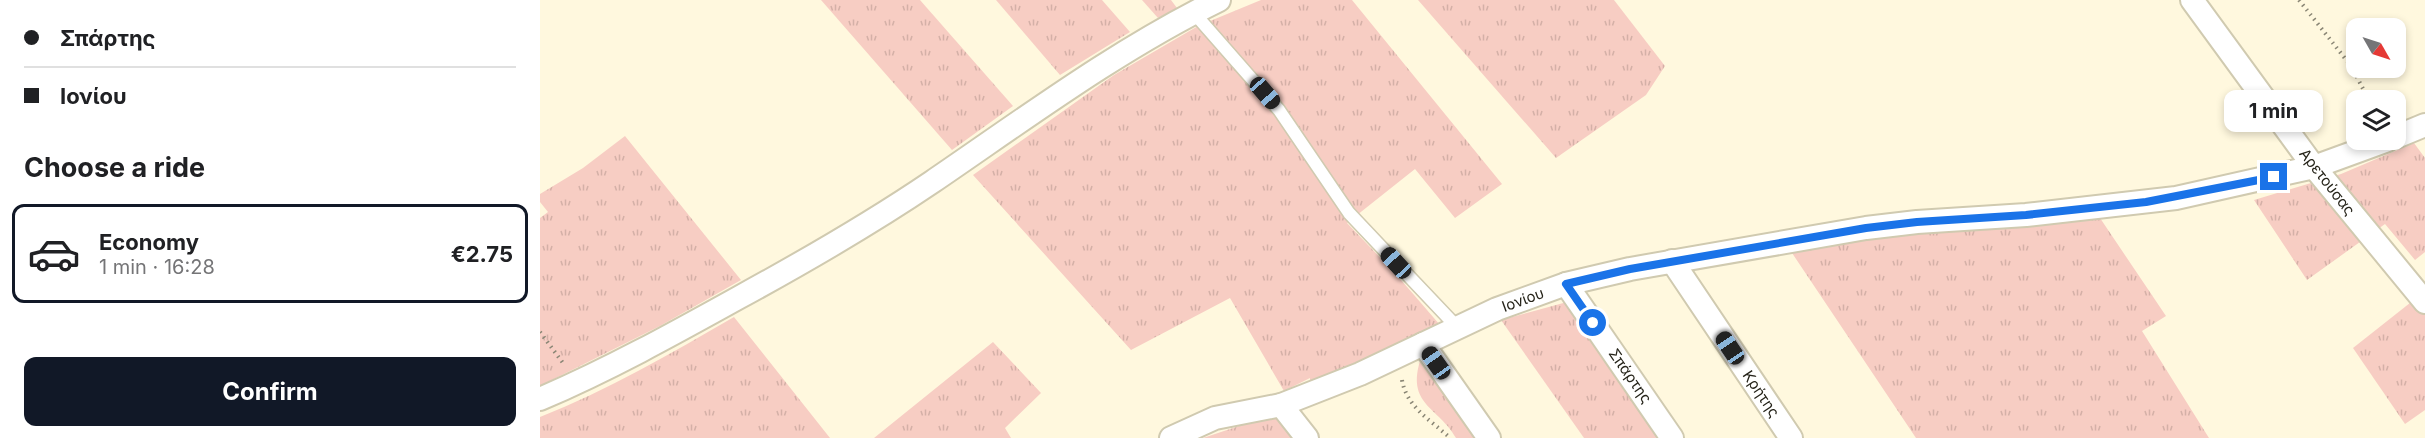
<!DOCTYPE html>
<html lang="en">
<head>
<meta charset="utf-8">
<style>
  :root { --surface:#fff; --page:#f6f6f6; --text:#202124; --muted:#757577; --line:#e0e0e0; --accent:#111827 }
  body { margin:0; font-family:Inter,sans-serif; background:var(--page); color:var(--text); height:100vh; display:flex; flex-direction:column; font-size:22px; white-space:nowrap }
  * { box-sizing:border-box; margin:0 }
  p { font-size:20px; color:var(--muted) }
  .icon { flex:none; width:33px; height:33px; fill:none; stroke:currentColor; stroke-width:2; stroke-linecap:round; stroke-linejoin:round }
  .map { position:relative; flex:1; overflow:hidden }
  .details { display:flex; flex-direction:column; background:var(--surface); width:540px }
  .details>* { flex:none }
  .top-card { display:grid; align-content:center; height:132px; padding:0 24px; background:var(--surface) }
  .needle { width:39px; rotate:129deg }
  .buttons { position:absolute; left:1806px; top:18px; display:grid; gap:12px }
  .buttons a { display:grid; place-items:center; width:60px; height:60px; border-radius:12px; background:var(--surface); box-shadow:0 3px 9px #0003; font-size:30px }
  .end { position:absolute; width:27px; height:27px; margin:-14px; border:8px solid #1a73e8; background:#fff; box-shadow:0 0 0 3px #fff }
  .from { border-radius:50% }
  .bubble { position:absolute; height:42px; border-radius:12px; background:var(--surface); box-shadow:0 3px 9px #0003; font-size:20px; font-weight:700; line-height:42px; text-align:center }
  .car { position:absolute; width:18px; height:36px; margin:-18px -9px; border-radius:8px; box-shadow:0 0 4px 2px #0007; background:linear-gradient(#222 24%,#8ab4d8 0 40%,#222 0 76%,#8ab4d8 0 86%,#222 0) }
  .top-card b { display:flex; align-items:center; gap:21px; height:57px; font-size:22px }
  .top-card b+b { border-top:2px solid var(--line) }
  .top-card i { width:15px; height:15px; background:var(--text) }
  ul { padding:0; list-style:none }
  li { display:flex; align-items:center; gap:18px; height:99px; margin:0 12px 9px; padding:0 12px; border:3px solid transparent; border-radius:12px }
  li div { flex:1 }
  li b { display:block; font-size:22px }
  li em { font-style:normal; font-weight:700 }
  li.selected { border-color:var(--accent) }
  li>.icon { width:54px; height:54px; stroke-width:1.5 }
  h2 { padding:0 24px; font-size:27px; line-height:72px }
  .action { display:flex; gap:12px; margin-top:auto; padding:12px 24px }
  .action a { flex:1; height:69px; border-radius:12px; background:var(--accent); color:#fff; font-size:24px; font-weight:700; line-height:69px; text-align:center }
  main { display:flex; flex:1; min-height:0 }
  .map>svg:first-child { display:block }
</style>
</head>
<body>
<main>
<section class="details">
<div class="top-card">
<b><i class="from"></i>Σπάρτης</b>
<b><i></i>Ιονίου</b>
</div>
<h2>Choose a ride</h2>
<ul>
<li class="selected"><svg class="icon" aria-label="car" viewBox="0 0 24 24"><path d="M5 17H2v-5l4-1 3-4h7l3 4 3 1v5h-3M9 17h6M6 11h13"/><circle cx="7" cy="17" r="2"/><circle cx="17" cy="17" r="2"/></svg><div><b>Economy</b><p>1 min · 16:28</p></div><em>€2.75</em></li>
</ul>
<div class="action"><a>Confirm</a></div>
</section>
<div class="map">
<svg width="1885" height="438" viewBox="0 0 1885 438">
  <defs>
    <pattern id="grass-tufts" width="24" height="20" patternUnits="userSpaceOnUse" patternTransform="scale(1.5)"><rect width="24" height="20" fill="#f7cdc3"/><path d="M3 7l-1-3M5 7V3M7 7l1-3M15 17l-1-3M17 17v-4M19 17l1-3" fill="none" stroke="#d4b0a7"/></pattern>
  </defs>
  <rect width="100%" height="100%" fill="#fff8de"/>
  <!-- grass -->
  <g fill="url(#grass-tufts)">
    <polygon points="281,0 380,0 473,106 412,150"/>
    <polygon points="456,0 562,0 590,32 520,75"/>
    <polygon points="602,0 631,0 637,8 618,18"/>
    <polygon points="721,0 812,0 962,184 915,218 875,169 807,223 855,273 900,325 845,353 770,383 770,378 744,391 690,298 591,350 433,175 574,75 658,26"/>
    <polygon points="878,0 1074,0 1125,66 1106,95 1016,158"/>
    <polygon points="85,136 201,280 120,326 0,386 0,218 8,212 0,202 0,194 43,168"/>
    <polygon points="1874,143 1885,158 1885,252 1875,260 1845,224 1767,280 1714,200 1801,174"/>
    <polygon points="1560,218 1626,316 1602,331 1669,438 1376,438 1250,250 1357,234"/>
    <polygon points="1875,299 1885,311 1885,410 1865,424 1813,348"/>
    <polygon points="1027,302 1120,438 1044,438 961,320"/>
    <path d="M194 317 290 438H0V417C68 390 130 354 194 317Z"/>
    <polygon points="453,342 501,393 465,428 471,438 334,438"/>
    <path d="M881 358 937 438H916C899 407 865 405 881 358Z"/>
    <polygon points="735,414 754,438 663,438"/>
  </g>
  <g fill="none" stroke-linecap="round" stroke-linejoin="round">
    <!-- service casing -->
    <g stroke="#d0cab0" stroke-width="15">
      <polyline id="service" points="654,13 739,110 809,213 917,327"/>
    </g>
    <!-- minor casing -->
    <g stroke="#d0cab0" stroke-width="26">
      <g id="minor">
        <polyline points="1652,0 1774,167 1885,302"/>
        <polyline points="1856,137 1885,125"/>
        <polyline points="1132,261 1251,438"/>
        <polyline points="1026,284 1132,438"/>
        <polyline points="883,344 949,438"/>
        <path d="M0 399C68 370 133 334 198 298 264 262 330 224 392 182 486 118 577 50 679 0"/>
        <polyline points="741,405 767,438"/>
        <polyline points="631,438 675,418 741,405 820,374 957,309 1026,284 1090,269 1326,228 1377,222 1486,215 1636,198 1774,167 1848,140"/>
      </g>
    </g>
    <!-- path -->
    <g stroke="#8a8675" stroke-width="4" stroke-dasharray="1.5 4.5" stroke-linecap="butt">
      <polyline points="1759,0 1811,66 1829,100"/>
      <polyline points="0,332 23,363"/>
      <path d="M862 380C867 408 891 420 910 438"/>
    </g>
    <!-- service -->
    <use href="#service" stroke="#fff" stroke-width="12"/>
    <!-- minor -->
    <use href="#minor" stroke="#fff" stroke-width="22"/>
  </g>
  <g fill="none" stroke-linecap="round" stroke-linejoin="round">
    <!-- route -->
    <polyline stroke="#1a73e8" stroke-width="8" points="1053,323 1026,284 1090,269 1326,228 1377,222 1486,215 1606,202 1734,177"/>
  </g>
  <g text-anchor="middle" stroke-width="4.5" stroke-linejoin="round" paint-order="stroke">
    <!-- street labels -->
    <g font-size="15" fill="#26241a" stroke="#fff">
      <text transform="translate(1787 182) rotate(52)" y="5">Αρετούσας</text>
      <text transform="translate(983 300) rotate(-20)" y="5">Ιονίου</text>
      <text transform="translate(1090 376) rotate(55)" y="5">Σπάρτης</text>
      <text transform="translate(1221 394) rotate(56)" y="5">Κρήτης</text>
    </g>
  </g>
</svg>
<div class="buttons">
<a><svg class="needle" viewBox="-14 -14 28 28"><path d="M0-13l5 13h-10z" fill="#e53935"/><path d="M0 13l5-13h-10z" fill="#757577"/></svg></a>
<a><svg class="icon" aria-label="layers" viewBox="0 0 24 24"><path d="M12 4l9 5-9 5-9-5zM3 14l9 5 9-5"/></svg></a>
</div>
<i class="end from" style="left:1053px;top:323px"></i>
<i class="end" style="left:1734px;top:177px"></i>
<div class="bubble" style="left:1684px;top:90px;width:99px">1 min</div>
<i class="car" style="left:725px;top:93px;rotate:139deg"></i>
<i class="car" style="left:856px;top:263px;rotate:317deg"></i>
<i class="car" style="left:1190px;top:348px;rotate:326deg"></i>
<i class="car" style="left:896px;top:363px;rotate:325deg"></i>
</div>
</main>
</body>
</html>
